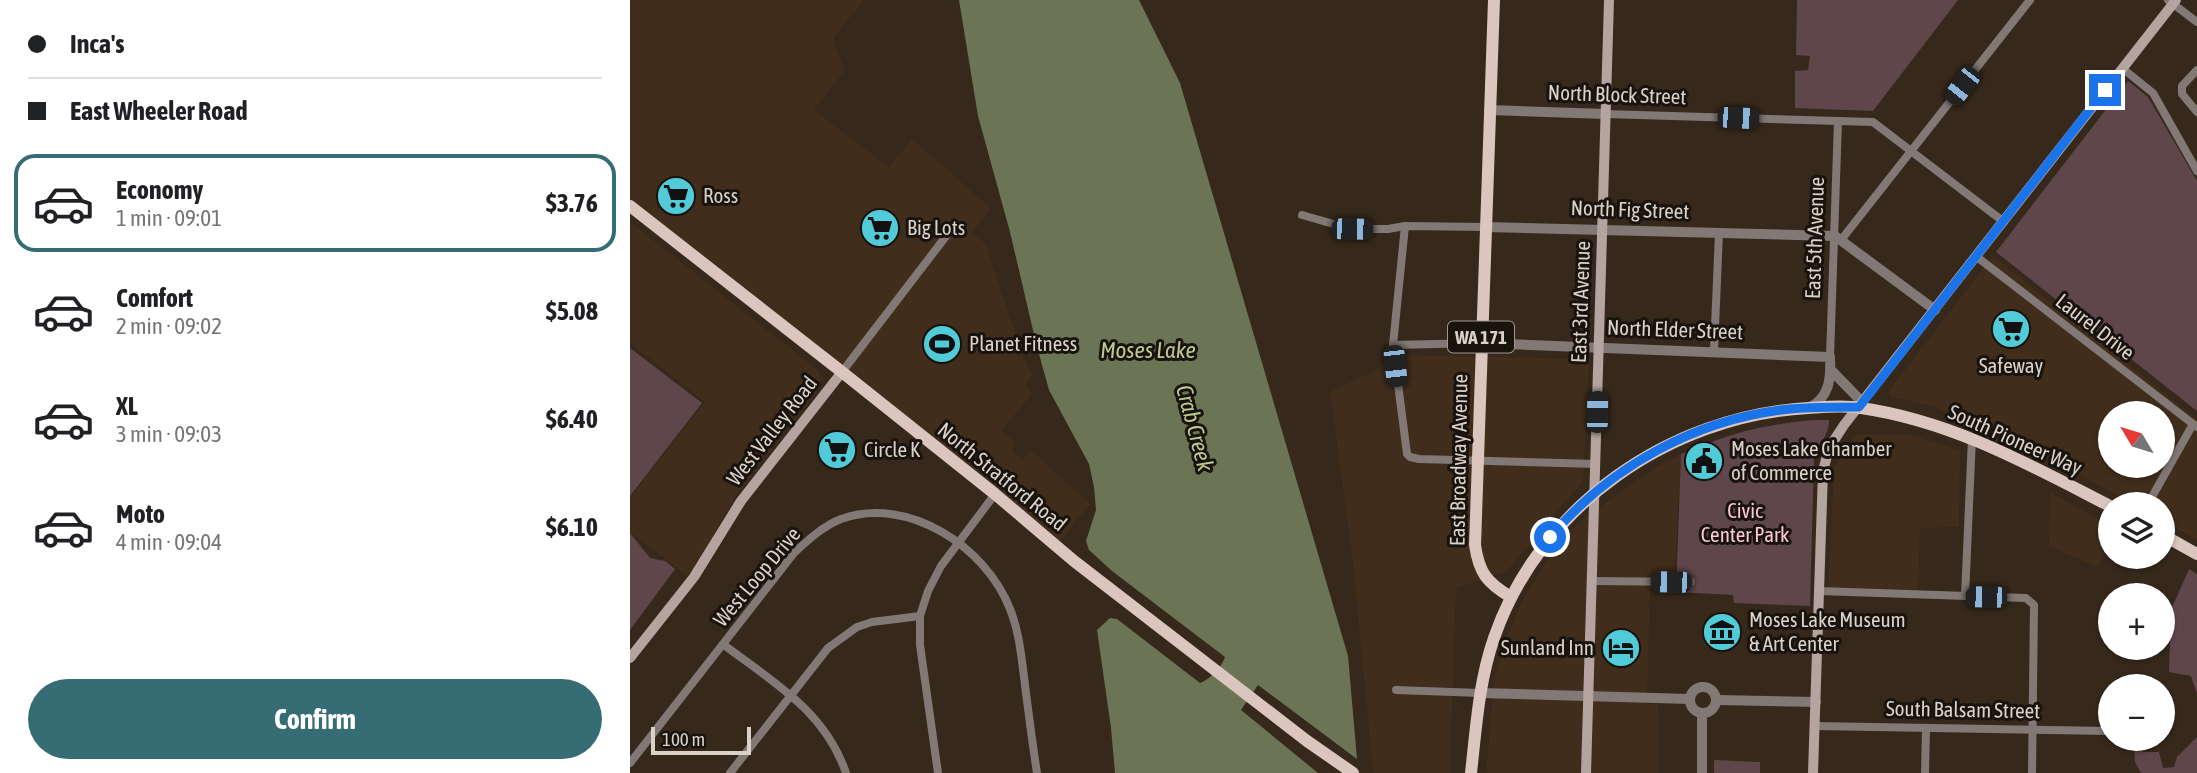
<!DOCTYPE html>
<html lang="en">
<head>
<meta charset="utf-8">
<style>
  :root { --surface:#fff; --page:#f2f2f2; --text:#202124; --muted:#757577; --line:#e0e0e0; --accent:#366d75 }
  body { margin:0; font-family:"Asap Condensed",sans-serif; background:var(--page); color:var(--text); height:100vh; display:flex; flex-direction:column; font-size:26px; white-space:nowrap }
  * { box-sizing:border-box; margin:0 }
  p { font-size:23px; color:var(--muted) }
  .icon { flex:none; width:38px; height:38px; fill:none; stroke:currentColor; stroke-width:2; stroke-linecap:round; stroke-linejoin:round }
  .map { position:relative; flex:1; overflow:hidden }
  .details { display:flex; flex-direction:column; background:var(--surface); width:630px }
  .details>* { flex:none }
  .guide { display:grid; align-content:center; height:154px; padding:0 28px; background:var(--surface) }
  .needle { width:46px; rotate:308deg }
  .buttons { position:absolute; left:1468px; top:401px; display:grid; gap:14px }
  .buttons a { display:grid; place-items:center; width:77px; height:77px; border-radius:50%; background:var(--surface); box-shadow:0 2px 5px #0004; font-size:35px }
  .scale { position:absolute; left:21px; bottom:18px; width:100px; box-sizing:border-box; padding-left:7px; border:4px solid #dad1c8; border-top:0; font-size:19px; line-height:24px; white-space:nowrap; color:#dad1c8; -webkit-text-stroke:5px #19130d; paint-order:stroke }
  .end { position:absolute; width:32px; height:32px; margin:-16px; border:9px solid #1a73e8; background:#fff; box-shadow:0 0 0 4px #fff }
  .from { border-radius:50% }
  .car { position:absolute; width:21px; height:42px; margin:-21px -10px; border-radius:9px; box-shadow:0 0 5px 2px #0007; background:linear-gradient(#222 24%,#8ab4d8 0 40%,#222 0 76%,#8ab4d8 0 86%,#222 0) }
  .guide b { display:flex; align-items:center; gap:24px; height:66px; font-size:26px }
  .guide b+b { border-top:2px solid var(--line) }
  .guide i { width:18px; height:18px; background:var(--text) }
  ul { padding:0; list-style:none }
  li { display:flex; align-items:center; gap:21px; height:98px; margin:0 14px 10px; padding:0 14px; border:4px solid transparent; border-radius:21px }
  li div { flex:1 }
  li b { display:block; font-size:26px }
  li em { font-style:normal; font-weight:700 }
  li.active { border-color:var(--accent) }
  li>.icon { width:63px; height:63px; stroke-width:1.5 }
  .primary-button { display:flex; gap:14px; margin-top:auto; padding:14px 28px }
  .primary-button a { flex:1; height:80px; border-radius:42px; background:var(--accent); color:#fff; font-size:28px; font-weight:700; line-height:80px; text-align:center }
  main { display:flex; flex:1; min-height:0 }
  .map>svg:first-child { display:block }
</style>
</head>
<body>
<main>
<section class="details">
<div class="guide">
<b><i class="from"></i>Inca's</b>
<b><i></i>East Wheeler Road</b>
</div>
<ul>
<li class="active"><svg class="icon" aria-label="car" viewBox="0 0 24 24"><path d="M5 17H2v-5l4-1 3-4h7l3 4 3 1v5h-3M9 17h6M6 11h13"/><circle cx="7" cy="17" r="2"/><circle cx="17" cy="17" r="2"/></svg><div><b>Economy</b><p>1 min · 09:01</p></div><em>$3.76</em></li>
<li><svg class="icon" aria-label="car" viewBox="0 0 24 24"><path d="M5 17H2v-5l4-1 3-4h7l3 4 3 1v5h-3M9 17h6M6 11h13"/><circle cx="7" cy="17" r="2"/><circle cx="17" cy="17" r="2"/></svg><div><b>Comfort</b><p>2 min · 09:02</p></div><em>$5.08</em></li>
<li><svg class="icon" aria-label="car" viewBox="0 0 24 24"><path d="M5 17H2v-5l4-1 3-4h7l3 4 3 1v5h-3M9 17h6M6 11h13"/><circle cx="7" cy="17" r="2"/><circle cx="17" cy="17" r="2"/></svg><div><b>XL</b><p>3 min · 09:03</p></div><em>$6.40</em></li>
<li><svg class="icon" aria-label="car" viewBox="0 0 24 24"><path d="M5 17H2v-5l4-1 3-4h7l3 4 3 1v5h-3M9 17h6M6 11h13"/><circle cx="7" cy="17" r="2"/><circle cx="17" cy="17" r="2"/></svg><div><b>Moto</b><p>4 min · 09:04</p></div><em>$6.10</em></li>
</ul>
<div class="primary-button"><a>Confirm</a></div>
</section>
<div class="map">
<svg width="1567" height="773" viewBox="0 0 1567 773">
  <rect width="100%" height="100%" fill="#36281b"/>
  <!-- built -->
  <g fill="#402d1b" fill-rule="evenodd">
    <polygon points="0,0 234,0 204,37 205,46 215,70 184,110 259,167 282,139 361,208 342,233 356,244 393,357 403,374 395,384 402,394 372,430 384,440 383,452 393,460 401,450 460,504 426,546 0,206"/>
    <polygon points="0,222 189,371 190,388 107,494 75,550 57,576 0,532 0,498 75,402 0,343"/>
    <path d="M1363 256 1567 419V540L1533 521V504H1503L1383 438 1302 406 1262 397 1259 393 1261 388ZM1480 413H1533V466H1480Z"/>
    <polygon points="777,355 959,359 953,481 877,571 826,588 820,773 743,773 723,562 700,392"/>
    <polygon points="1231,434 1281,435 1330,450 1329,527 1290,528 1288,595 1198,592 1204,467 1224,437"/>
    <polygon points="1051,454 1044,591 1020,589 1017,704 1028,704 1029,773 856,773 864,681 876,638 895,596 918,560 949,522 1025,468"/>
    <polygon points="1420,492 1480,526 1480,543 1468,567 1419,547"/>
  </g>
  <!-- green -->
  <g fill="#5f464b">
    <polygon points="1167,0 1328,0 1243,111 1165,108 1165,71 1178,70 1180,56 1166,55"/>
    <polygon points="1498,81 1518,97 1567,181 1567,411 1366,252"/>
    <polygon points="0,348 72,403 0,496"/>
    <path d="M1186 420H1199C1200 432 1189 446 1184 458L1180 606 1104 603 1103 595 1046 592 1051 454C1099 434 1133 424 1186 420Z"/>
    <polygon points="0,533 20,558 35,561 45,569 0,630"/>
    <polygon points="1559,569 1567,574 1567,694 1561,676 1539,672 1541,610"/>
    <polygon points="1567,737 1567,773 1511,773 1505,762 1504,742 1509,743 1513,752 1529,752 1533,768 1544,767 1547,757"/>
    <polygon points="1084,760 1130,762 1130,773 1084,773"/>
  </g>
  <!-- water -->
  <path fill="#6b7455" d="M329 0H509L550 83 718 656 727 759 628 685 611 710 688 773H485L481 728 467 630 480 618 487 619 570 683C579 680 592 667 595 657L482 571 459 550 456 541 466 510 464 487 459 464 419 390 406 343 380 232 348 116Z"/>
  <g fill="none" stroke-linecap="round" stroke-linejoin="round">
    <!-- minor -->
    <g stroke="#827875" stroke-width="8">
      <polyline points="1538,0 1567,22"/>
      <polyline points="1492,68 1523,93 1567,171"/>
      <polyline points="1567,70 1552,86 1552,94 1567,112"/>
      <polyline points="975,114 1243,122 1374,222"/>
      <polyline points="672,215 721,229 758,229 775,226 856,227"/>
      <polyline points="775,226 763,345 777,454 780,457 789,459 966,464"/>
      <polyline points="1211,240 1400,0"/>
      <polyline points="1347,257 1567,427"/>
      <polyline points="763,345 851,343"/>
      <polyline points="1084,350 1089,233"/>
      <polyline points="1200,357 1208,121"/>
      <polyline points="212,372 320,231"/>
      <polyline points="1518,504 1563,424"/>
      <polyline points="962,581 1061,582"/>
      <polyline points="1189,591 1396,598 1404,605 1402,773"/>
      <polyline points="1335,596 1342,438"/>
      <path d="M94 645C143 682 195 711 216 773"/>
      <polyline points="766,690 850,693"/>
      <polyline points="1185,726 1480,731"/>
      <path d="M0 763 164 553C178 540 193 526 211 519 278 495 356 547 380 609 389 631 391 654 394 677 398 709 402 741 407 773"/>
      <polyline points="100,773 198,648 227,627 242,622 290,616"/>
      <polyline points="308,773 290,645 290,616 298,591 311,566 365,494"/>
      <polyline points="1295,773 1296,729"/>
    </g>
    <!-- tertiary -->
    <g stroke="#827875" stroke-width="10">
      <polyline points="859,110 975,114"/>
      <polyline points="856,227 1205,236 1305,310"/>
      <path d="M851 343 1200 357C1201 378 1200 397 1179 408"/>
      <polyline points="1200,369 1233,403"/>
      <circle cx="1073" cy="700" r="13"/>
      <polyline points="850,693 1060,699"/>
      <polyline points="1087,700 1186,702"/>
      <polyline points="1072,773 1072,714"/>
    </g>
    <!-- secondary -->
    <g stroke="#b4a39f" stroke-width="10">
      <polyline points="0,658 64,577 111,501 212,372"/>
      <polyline points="956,773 979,0"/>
      <polyline points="1183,773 1193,471 1199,448 1214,425 1546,0"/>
    </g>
    <!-- primary -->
    <g stroke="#dac5bf" stroke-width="12">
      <path d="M864 0 845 545C849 573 857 583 881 597"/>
      <polyline points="0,206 212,372 365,494 444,561 677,741 723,773"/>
      <polyline points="1533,535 1567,554"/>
      <path d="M841 773C846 728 849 681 864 638 910 505 1040 416 1178 408 1195 407 1214 405 1231 408 1322 421 1400 465 1480 506"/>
    </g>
  </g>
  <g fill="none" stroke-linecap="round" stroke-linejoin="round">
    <!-- route -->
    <path stroke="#1a73e8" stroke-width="9" d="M920 537C980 467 1067 418 1160 409 1183 407 1206 407 1229 407L1475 90"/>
  </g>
  <!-- icons -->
  <defs>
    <g id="supermarket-disc" transform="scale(2.0125)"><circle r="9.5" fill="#52cbd9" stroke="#19130d"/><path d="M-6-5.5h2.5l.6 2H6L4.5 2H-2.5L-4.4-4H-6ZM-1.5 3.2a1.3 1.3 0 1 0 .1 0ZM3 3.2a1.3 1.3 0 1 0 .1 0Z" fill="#111"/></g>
    <g id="stadium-disc" transform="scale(2.0125)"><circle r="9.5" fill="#52cbd9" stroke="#19130d"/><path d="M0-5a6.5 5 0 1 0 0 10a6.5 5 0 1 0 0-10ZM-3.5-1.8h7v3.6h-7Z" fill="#111"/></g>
    <g id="civic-disc" transform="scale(2.0125)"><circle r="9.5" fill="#52cbd9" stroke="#19130d"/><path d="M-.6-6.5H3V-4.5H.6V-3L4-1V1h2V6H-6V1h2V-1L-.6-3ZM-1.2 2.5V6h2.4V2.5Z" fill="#111"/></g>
    <g id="museum-disc" transform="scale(2.0125)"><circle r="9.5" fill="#52cbd9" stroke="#19130d"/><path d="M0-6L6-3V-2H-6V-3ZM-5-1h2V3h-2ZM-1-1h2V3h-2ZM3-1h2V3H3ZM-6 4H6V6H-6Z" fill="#111"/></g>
    <g id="hotel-disc" transform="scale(2.0125)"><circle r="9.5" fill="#52cbd9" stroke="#19130d"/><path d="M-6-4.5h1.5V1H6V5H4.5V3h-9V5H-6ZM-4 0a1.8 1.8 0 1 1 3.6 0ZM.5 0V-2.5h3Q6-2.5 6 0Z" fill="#111"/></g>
  </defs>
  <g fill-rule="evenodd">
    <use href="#supermarket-disc" x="46" y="196"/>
    <use href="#supermarket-disc" x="250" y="228"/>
    <use href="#supermarket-disc" x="1381" y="329"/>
    <use href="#stadium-disc" x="312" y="344"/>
    <use href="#supermarket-disc" x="207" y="450"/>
    <use href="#civic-disc" x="1074" y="461"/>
    <use href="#museum-disc" x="1092" y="632"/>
    <use href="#hotel-disc" x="991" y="648"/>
  </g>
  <g text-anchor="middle" stroke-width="6" stroke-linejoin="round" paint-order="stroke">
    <!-- shield labels -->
    <rect fill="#19130d" stroke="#a09890" stroke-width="2" x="818" y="321.5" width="66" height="31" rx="5"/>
    <g font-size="19" font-weight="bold" fill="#dad1c8">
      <text x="851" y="344">WA 171</text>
    </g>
    <!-- street labels -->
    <g font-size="21" fill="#dad1c8" stroke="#19130d">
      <text transform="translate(987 95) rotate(2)" y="7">North Block Street</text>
      <text transform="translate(1000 210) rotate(2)" y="7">North Fig Street</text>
      <text transform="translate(1185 238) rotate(-88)" y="7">East 5th Avenue</text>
      <text transform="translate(951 302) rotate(-88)" y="7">East 3rd Avenue</text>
      <text transform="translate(1465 327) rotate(38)" y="7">Laurel Drive</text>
      <text transform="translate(1045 330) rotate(2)" y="7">North Elder Street</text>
      <text transform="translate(142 431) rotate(-52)" y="7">West Valley Road</text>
      <text transform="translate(1385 440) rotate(24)" y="7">South Pioneer Way</text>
      <text transform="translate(829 460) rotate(-89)" y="7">East Broadway Avenue</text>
      <text transform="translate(372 477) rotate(39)" y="7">North Stratford Road</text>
      <text transform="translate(127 577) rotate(-50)" y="7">West Loop Drive</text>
      <text transform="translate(1333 710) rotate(1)" y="7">South Balsam Street</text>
    </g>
    <!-- poi labels -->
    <g font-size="21" fill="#dad1c8" stroke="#19130d" text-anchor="start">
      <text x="73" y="203">Ross</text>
      <text x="277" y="235">Big Lots</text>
      <text x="339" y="351">Planet Fitness</text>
      <text x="1381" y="373" text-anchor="middle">Safeway</text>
      <text x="1101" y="456">Moses Lake Chamber<tspan x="1101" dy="24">of Commerce</tspan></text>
      <text x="234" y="457">Circle K</text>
      <text x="1119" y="627">Moses Lake Museum<tspan x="1119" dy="24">&amp; Art Center</tspan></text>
      <text x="964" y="655" text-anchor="end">Sunland Inn</text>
    </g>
    <!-- park labels -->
    <g font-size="21" fill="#fdc8d2" stroke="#19130d">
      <text x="1115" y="518">Civic<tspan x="1115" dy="24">Center Park</tspan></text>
    </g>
    <!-- water labels -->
    <g font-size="23" font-style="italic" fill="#bbca93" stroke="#19130d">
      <text x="518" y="358">Moses Lake</text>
      <text transform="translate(565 428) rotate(75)" y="8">Crab Creek</text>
    </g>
  </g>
</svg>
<div class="buttons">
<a><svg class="needle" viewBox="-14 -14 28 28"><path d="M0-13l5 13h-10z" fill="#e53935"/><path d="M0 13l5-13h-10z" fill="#757577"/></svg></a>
<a><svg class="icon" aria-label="layers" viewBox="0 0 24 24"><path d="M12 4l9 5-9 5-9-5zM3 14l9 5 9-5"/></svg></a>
<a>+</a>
<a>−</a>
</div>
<div class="scale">100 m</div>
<i class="end from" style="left:920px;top:537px"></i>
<i class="end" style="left:1475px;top:90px"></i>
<i class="car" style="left:1332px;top:86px;rotate:218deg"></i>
<i class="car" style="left:1108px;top:118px;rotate:92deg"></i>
<i class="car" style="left:722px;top:229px;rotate:91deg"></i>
<i class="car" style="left:765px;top:366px;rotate:174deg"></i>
<i class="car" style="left:967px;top:412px;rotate:1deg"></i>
<i class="car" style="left:1041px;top:582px;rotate:271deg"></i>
<i class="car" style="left:1356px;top:597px;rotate:271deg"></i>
</div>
</main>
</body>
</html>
